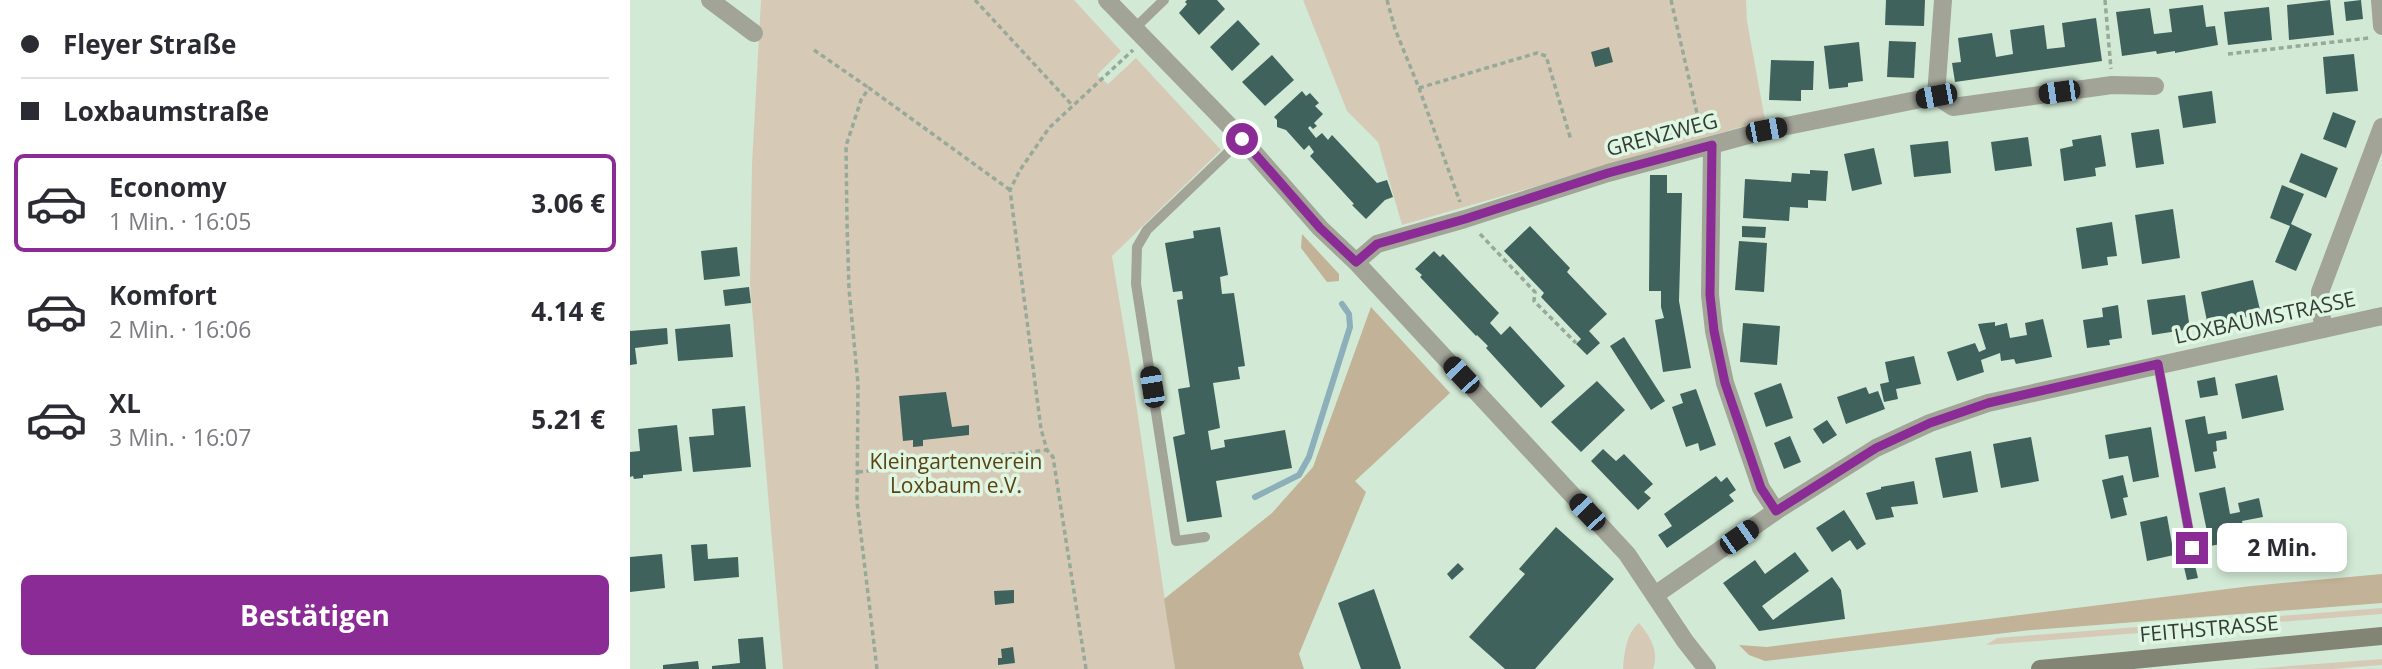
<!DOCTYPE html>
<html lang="de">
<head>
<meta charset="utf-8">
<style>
  :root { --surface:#fff; --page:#f7f7f7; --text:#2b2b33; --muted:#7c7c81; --line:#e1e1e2; --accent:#8b2c96 }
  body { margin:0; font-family:"Open Sans",sans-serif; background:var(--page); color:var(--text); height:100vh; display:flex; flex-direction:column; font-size:26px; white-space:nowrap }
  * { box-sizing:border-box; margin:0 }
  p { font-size:23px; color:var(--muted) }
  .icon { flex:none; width:38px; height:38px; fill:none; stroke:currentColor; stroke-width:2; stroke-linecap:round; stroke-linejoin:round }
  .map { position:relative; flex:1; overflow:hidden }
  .sheet { display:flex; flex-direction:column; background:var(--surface); width:630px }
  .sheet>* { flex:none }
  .banner { display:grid; align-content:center; height:154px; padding:0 21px; background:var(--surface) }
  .end { position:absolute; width:32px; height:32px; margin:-16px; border:9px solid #8b2c96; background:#fff; box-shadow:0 0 0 4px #fff }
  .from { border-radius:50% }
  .bubble { position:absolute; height:49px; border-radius:10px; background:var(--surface); box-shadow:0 4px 10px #0003; font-size:23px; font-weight:700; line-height:49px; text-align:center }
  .car { position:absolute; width:21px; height:42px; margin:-21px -10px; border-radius:9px; box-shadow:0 0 5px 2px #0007; background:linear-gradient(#222 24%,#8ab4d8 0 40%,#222 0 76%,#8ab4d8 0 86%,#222 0) }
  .banner b { display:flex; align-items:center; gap:24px; height:66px; font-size:26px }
  .banner b+b { border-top:2px solid var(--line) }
  .banner i { width:18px; height:18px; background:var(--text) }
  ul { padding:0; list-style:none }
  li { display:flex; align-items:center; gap:21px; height:98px; margin:0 14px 10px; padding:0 7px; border:4px solid transparent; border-radius:10px }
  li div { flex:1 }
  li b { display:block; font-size:26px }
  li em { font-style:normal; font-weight:700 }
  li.selected { border-color:var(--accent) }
  li>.icon { width:63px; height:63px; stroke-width:1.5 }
  .action { display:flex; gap:14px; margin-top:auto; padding:14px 21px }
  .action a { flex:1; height:80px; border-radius:10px; background:var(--accent); color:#fff; font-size:28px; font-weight:700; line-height:80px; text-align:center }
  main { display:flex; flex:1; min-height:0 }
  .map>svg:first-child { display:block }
</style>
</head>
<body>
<main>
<section class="sheet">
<div class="banner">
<b><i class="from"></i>Fleyer Straße</b>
<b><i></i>Loxbaumstraße</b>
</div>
<ul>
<li class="selected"><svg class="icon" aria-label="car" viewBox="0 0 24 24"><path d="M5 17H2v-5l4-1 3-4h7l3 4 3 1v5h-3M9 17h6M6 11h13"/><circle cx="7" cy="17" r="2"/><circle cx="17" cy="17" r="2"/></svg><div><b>Economy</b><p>1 Min. · 16:05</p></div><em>3.06 €</em></li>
<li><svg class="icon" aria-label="car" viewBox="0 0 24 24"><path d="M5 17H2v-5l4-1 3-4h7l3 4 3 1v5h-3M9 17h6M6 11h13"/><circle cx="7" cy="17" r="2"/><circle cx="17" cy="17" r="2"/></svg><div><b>Komfort</b><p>2 Min. · 16:06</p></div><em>4.14 €</em></li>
<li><svg class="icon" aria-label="car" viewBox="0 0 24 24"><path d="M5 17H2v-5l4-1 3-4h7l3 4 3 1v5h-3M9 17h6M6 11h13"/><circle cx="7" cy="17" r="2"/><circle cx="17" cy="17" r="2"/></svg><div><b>XL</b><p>3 Min. · 16:07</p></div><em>5.21 €</em></li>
</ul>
<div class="action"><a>Bestätigen</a></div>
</section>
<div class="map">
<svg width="1752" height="669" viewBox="0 0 1752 669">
  <rect width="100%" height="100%" fill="#d2ead5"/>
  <!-- green -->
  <g fill="#d6cab7">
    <polygon points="131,0 444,0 491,51 467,75 478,84 506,58 591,150 482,256 504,389 545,669 153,669 120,285 122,164"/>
    <polygon points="673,0 1116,0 1117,21 1135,120 772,225 748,142 717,111"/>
    <polygon points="1752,608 1752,614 1356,645 1367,638"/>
    <path d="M1009 623C1021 637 1029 652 1023 669H993C994 654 996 633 1009 623Z"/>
    <polygon points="1752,659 1752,665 1704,669 1621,669"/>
  </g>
  <!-- forest -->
  <g fill="#c2b297">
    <polygon points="672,234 709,274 709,281 697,282 671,248"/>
    <polygon points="741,307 820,393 725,481 736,492 669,654 674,669 545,669 534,599 642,513 683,467"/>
    <polygon points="1752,574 1752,603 1401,630 1135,661 1119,655 1109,645 1137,647 1621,586"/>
  </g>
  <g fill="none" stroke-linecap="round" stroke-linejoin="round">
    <!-- stream -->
    <polyline stroke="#8cafba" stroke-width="6" points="625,497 669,475 679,457 720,327 719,314 712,304"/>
  </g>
  <!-- building -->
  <g fill="#3f625d">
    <polygon points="557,0 587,0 595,9 569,35 549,13 557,4 555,2"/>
    <polygon points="1256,0 1295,0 1294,26 1255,25"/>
    <polygon points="1700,0 1704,35 1659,40 1657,5"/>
    <polygon points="1731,0 1733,19 1716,21 1714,2"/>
    <polygon points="1573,5 1576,27 1585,26 1588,45 1545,53 1545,51 1527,54 1526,51 1492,56 1486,12 1520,8 1524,34 1542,32 1539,9"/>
    <polygon points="1639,7 1642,40 1598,45 1594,12"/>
    <polygon points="1466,18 1472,61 1325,82 1322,63 1331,62 1328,38 1362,33 1366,57 1383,54 1380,30 1414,25 1417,49 1435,47 1432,23"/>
    <polygon points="608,20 630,44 602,71 580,47"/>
    <polygon points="1259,41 1286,42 1284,78 1257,77"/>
    <polygon points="1229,42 1233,81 1218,83 1218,87 1199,89 1194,46"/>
    <polygon points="979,47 983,62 965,67 961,52"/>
    <polygon points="1724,54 1728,91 1696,94 1693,57"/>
    <polygon points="642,55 664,80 635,106 612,82"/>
    <polygon points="1141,60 1184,61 1183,90 1171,90 1171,101 1139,100"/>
    <polygon points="672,91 676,96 680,93 689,103 685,106 693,114 684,123 687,126 683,129 680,126 678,128 686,138 692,133 698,140 702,135 747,183 757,180 763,197 755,200 736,219 722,205 724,204 680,156 684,152 679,145 674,150 656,130 647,127 647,120 644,117"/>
    <polygon points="1582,91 1586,123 1553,128 1548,96"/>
    <polygon points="1703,112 1726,121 1716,148 1693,139"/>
    <polygon points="1529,129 1534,164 1506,168 1501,133"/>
    <polygon points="1471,135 1476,166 1465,168 1466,176 1434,181 1430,149 1443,146 1442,140"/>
    <polygon points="1398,137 1402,166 1365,171 1361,142"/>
    <polygon points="1318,141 1321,173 1284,177 1280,145"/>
    <polygon points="1244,148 1252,184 1222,191 1214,154"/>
    <polygon points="1671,153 1708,168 1696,198 1659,182"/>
    <polygon points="1180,170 1198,171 1196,201 1178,200 1178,208 1160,207 1159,221 1113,218 1115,179 1161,182 1162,173 1180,174"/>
    <polygon points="1020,175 1037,175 1037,193 1052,193 1049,301 1061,368 1033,372 1025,320 1034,318 1031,307 1031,291 1019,291"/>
    <polygon points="1652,185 1674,194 1661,224 1682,234 1666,271 1645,262 1660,226 1640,218"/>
    <polygon points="1543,209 1550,258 1512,264 1505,215"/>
    <polygon points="1482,222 1487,256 1477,257 1478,265 1452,269 1446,228"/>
    <polygon points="900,226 940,268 937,272 977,314 959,331 970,343 957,355 946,344 951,339 911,297 914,293 874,251"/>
    <polygon points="1112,226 1136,227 1135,238 1112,237"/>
    <polygon points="590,227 598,275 590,277 592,294 604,293 615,366 608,367 610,379 583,383 590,428 578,431 581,450 595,447 594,440 655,430 662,468 586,481 592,517 557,522 543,437 555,434 548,389 560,387 547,300 553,299 552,291 543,292 535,243 564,238 563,231"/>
    <polygon points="1109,241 1137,243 1134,292 1105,290"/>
    <polygon points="107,247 110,276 74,280 71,251"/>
    <polygon points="804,251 810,257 813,254 869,313 860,323 871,335 880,326 935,386 911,408 856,348 858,346 847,335 846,336 790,277 792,275 785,269"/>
    <polygon points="1623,280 1631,314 1578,326 1571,292"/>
    <polygon points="119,287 121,303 95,306 93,290"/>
    <polygon points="1555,295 1560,329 1522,335 1517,300"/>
    <polygon points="1488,305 1492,338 1479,340 1480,345 1457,348 1453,320 1473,317 1472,308"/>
    <polygon points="1413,319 1422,357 1386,364 1384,359 1371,361 1370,353 1351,360 1354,372 1327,381 1317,352 1345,343 1349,352 1356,349 1348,324 1365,322 1365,326 1377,323 1380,338 1397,335 1395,323"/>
    <polygon points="1113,323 1150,326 1147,365 1110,362"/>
    <polygon points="100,324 103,357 48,361 45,329"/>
    <polygon points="37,328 38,344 5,348 7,364 0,365 0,331"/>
    <polygon points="994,337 1035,401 1021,410 980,346"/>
    <polygon points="1284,356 1291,384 1266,389 1268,399 1254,402 1250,384 1259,382 1255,362"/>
    <polygon points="1647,375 1654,410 1612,419 1605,384"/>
    <polygon points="1585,377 1588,395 1570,398 1567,381"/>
    <polygon points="967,381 995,410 951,452 921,422"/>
    <polygon points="1151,383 1163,418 1136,427 1124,393"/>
    <polygon points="1236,387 1239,394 1248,391 1255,409 1216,424 1207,397"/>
    <polygon points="1066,389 1086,445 1070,451 1068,443 1056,447 1042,407 1053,403 1050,394"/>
    <polygon points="316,392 322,427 339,425 339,435 293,440 293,446 283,447 283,440 273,441 269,396"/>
    <polygon points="115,406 121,467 63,472 59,437 84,435 82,409"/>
    <polygon points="1575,416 1578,434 1596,431 1597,439 1586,441 1587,451 1583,452 1586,468 1565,472 1555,420"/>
    <polygon points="1197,420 1207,435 1193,444 1183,429"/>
    <polygon points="47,425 52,471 13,475 13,478 4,479 3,476 0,477 0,452 10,451 8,429"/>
    <polygon points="1521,427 1529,477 1503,482 1498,456 1479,459 1475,435"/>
    <polygon points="1160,436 1171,462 1154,469 1144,443"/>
    <polygon points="1401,437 1409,481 1371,488 1363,444"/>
    <polygon points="973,449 986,461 994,454 1023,484 1014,492 1021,498 1008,510 961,461"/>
    <polygon points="1341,451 1348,492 1313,498 1305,458"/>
    <polygon points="1493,475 1498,497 1493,498 1497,515 1481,519 1472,480"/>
    <polygon points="1086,476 1091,482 1097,477 1106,490 1099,495 1104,501 1037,548 1028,535 1042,526 1034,514"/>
    <polygon points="1284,481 1288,504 1261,507 1264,517 1246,520 1236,493 1251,489 1251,487"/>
    <polygon points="1595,487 1600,514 1610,512 1608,503 1629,498 1633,517 1612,521 1614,530 1604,532 1606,541 1580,546 1569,493"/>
    <polygon points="1214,510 1236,544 1227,550 1220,540 1202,552 1186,528"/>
    <polygon points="1537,516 1544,555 1517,561 1510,522"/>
    <polygon points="926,527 984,579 905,669 875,669 839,637 895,574 889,569"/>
    <polygon points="77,544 78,559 108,557 109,577 64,581 61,545"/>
    <polygon points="1165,552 1179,571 1132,606 1143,620 1202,577 1211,590 1215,619 1129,631 1093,583 1125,560 1135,574"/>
    <polygon points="32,554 35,588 0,592 0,557"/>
    <polygon points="1564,561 1568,578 1557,580 1553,563"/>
    <polygon points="828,563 834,569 822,580 817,574"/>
    <polygon points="744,589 771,668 770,669 731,669 708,603"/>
    <polygon points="384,590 384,603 365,605 364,591"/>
    <polygon points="133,637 136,669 82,669 82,666 110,663 108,639"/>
    <polygon points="383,647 385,663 368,665 368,658 372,658 371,649"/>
    <polygon points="68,661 69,669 33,669 33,665"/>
  </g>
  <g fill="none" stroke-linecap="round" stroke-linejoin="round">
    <!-- path -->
    <g stroke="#97a999" stroke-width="3.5" stroke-dasharray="5 3.5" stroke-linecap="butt">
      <polyline points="345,0 442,105"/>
      <polyline points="757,0 765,29 789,88 830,202"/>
      <polyline points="1041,0 1071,131"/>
      <polyline points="1475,0 1481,69"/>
      <polyline points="184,50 239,88"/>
      <polyline points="1598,54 1739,38"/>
      <polyline points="789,88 907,53 916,56 941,140"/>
      <polyline points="850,234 905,292 904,301 946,343"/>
      <polyline points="228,472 417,450"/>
      <polyline points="247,669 227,502 228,384 219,289 217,223 216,146 231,100 239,88 380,190"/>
      <polyline points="456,669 423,457 417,450 411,429 380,190 390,170 419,128 503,50"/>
    </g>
    <!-- service -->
    <g stroke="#a2a498" stroke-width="10">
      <polyline points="505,28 534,0"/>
      <polyline points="1528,364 1562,548"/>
      <polyline points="575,537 546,541 506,284 507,247 517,230 612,139"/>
    </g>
    <!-- minor -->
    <g stroke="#a2a498" stroke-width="18">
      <polyline points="80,0 124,33"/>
      <polyline points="1750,0 1752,26"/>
      <polyline points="1306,96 1313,0"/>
      <polyline points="1082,145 1080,295 1084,331 1095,383 1131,488 1146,511"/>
      <polyline points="726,262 747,244 835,219 978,173 1137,130 1306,96 1323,107 1482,85 1525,86"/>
      <polyline points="1694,329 1690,308 1690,292 1752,127"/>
      <polyline points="1025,595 1146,511 1246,448 1300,423 1358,403 1752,316"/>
    </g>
    <!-- tertiary -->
    <polyline stroke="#a2a498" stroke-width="18" points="477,0 612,139 690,228 726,262 997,554 1055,641 1077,669"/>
    <!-- secondary -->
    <polyline stroke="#828574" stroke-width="18" points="1410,669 1752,636"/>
  </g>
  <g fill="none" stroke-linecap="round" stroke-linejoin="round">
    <!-- route -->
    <polyline stroke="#8b2c96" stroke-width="9" points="612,139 690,228 726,262 747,244 835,219 978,173 1082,145 1080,295 1084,331 1095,383 1131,488 1146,511 1246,448 1300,423 1358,403 1528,364 1562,548"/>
  </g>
  <g text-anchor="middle" stroke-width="7" stroke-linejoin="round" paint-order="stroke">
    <!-- street labels -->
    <g font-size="21" fill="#343d35" stroke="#dff7e2">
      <text transform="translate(1032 135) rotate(-15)" y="7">GRENZWEG</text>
      <text transform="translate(1635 318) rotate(-12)" y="7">LOXBAUMSTRASSE</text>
      <text transform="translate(1579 629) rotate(-5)" y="7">FEITHSTRASSE</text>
    </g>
    <!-- park labels -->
    <g font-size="21" fill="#5a4212" stroke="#dff7e2">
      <text x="326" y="469">Kleingartenverein<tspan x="326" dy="24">Loxbaum e.V.</tspan></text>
    </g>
  </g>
</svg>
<i class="end from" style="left:612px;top:139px"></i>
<i class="end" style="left:1562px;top:548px"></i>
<div class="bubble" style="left:1587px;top:523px;width:130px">2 Min.</div>
<i class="car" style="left:1429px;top:92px;rotate:262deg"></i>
<i class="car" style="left:1306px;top:96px;rotate:259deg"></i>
<i class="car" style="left:1136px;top:130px;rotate:79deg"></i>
<i class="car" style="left:831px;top:375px;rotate:317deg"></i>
<i class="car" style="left:522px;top:387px;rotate:351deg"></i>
<i class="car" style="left:957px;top:512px;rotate:317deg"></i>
<i class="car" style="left:1109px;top:537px;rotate:55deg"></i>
</div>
</main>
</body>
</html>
